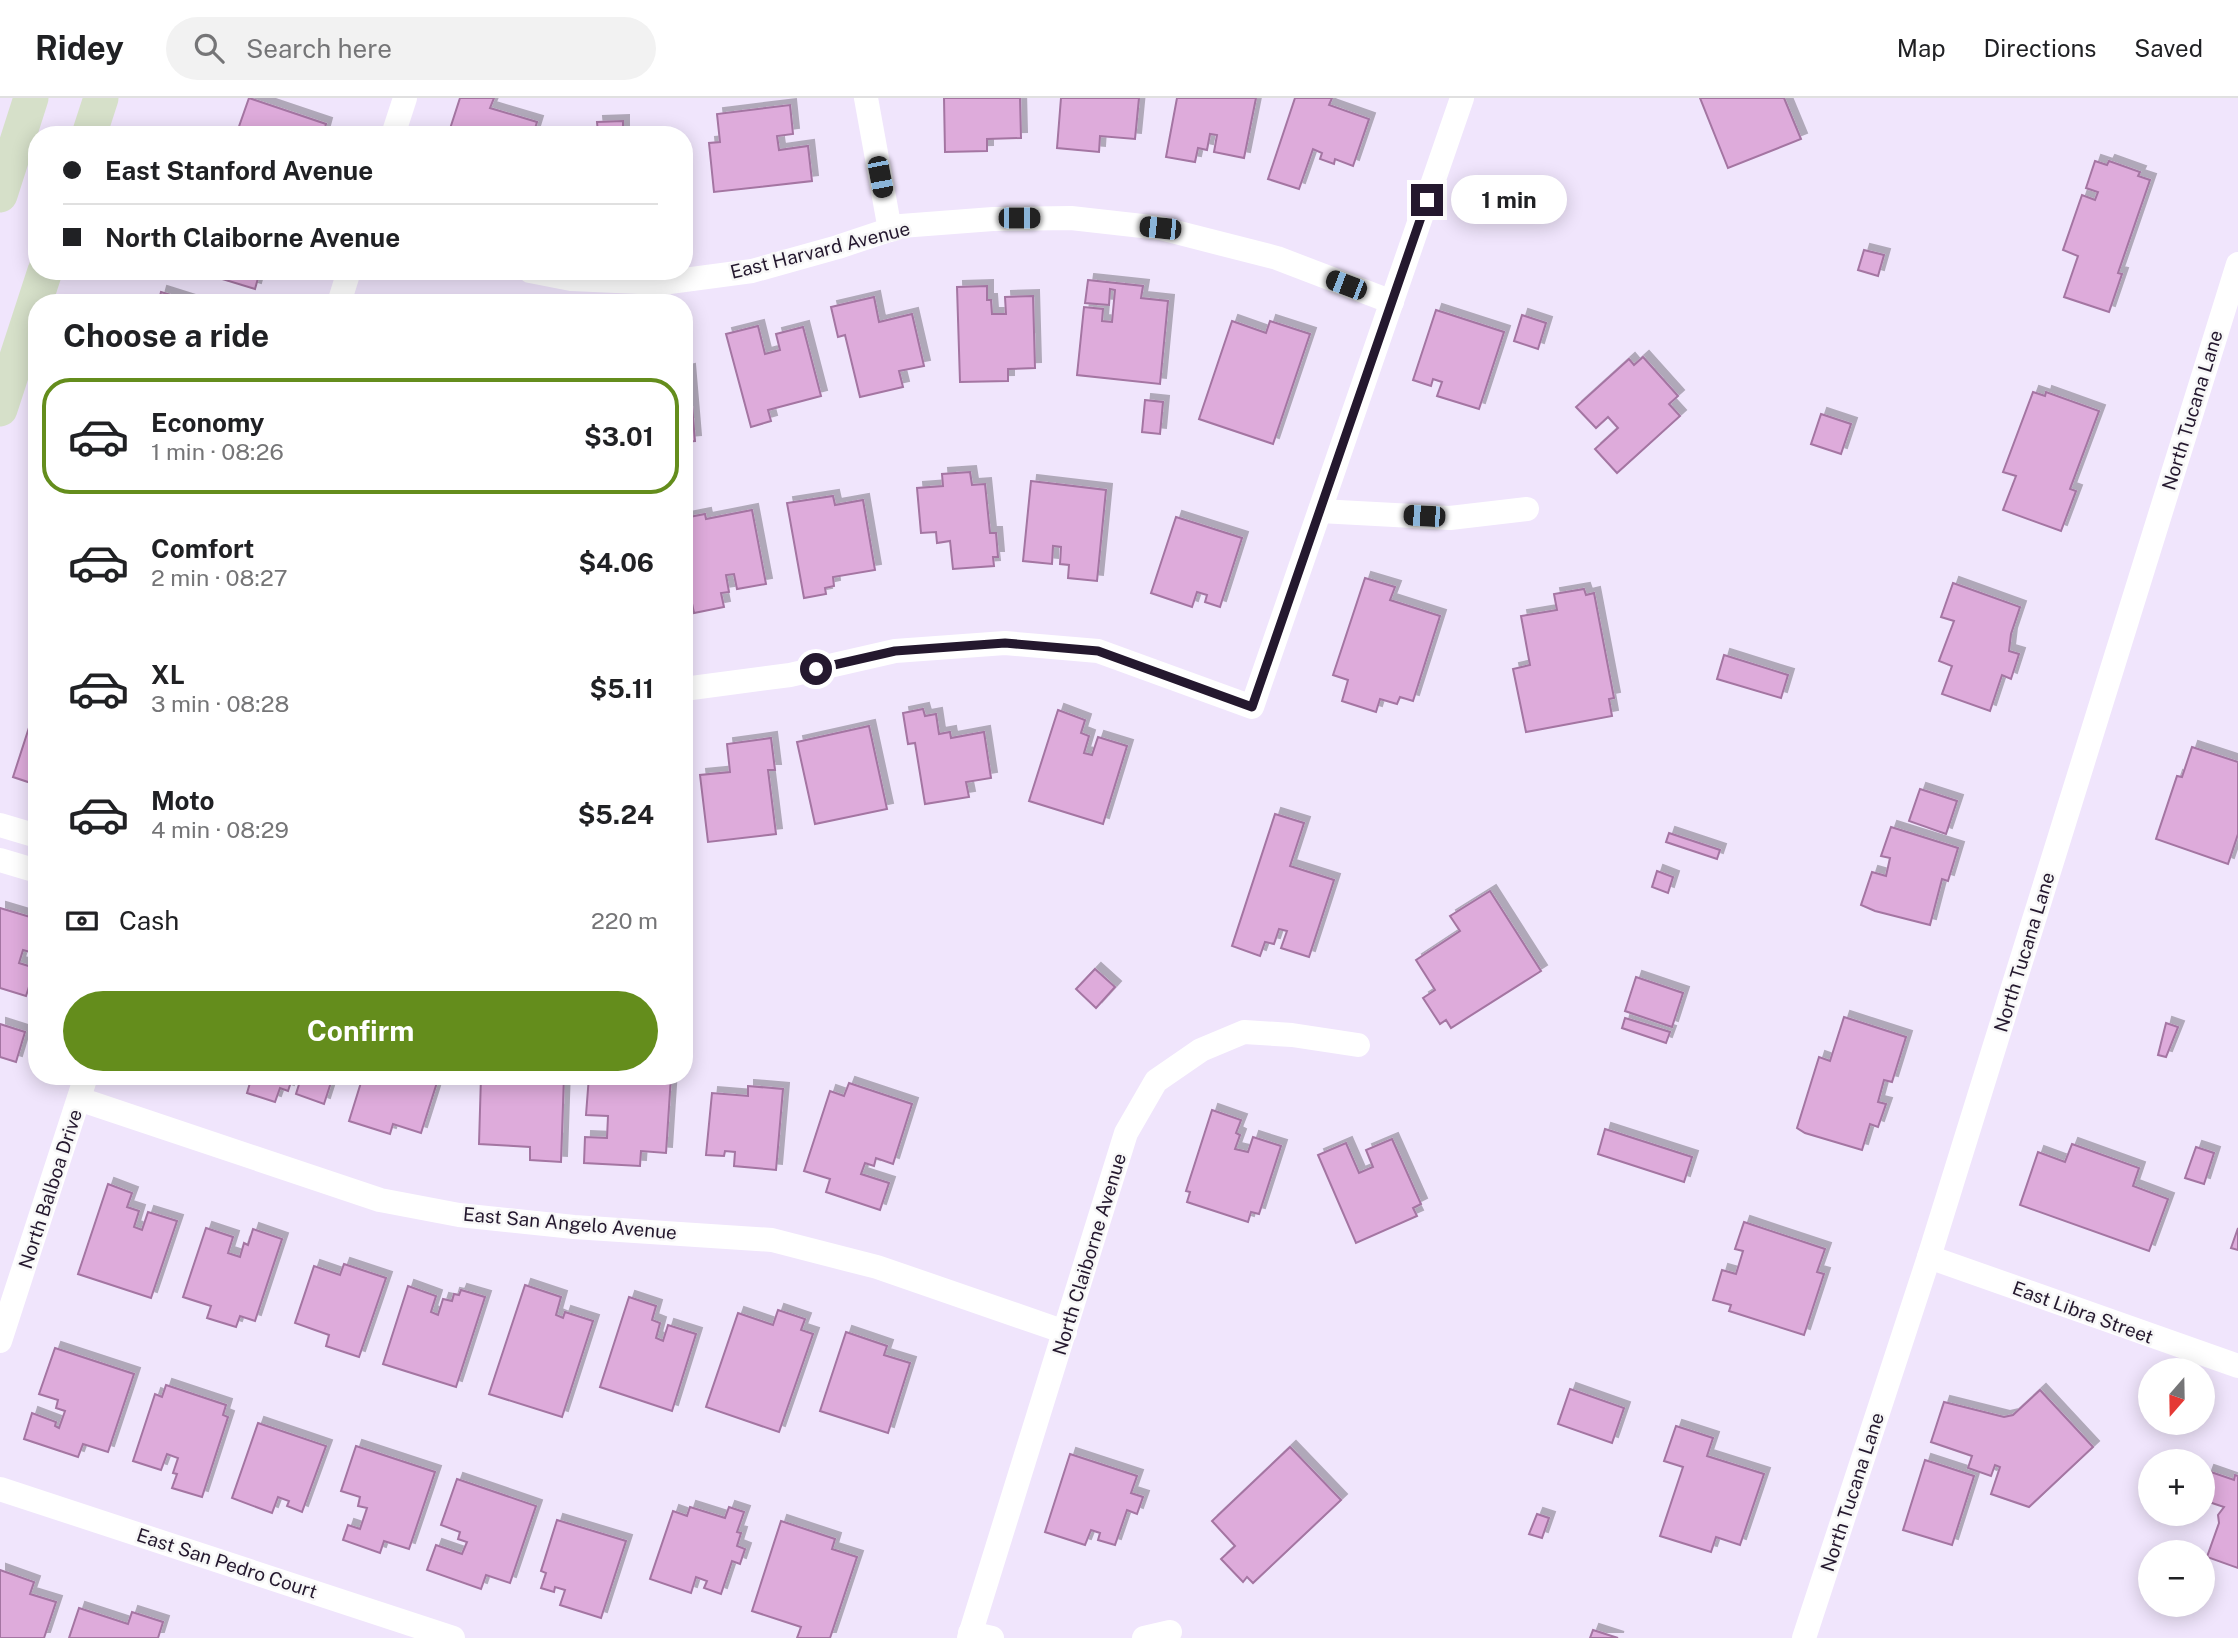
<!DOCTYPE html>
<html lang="en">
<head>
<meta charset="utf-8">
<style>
  :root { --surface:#fff; --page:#f2f2f2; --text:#202124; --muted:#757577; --line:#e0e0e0; --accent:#648d1c }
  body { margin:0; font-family:"Public Sans",sans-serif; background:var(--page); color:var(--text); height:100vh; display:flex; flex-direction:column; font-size:26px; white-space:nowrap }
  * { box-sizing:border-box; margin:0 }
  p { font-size:23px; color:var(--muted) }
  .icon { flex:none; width:38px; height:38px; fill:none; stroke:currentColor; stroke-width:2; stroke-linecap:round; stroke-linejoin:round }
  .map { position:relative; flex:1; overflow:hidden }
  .panel { position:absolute; left:28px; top:196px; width:665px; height:791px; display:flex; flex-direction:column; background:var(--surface); border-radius:28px; box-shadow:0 4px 18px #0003 }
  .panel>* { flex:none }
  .banner { position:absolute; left:28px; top:28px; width:665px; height:154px; border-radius:28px; box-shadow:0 4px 18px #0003; display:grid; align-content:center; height:154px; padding:0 35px; background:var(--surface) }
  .needle { width:46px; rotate:200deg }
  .fabs { position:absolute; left:2138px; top:1260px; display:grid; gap:14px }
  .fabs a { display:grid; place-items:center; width:77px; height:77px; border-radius:50%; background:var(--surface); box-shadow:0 4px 18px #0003; font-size:35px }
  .end { position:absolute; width:32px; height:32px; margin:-16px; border:9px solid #24182e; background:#fff; box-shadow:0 0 0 4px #fff }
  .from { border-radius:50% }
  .bubble { position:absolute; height:49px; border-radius:24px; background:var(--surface); box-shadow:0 4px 18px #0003; font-size:23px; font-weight:700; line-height:49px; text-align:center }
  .car { position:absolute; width:21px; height:42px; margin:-21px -10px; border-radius:9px; box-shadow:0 0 5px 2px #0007; background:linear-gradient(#222 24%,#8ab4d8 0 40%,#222 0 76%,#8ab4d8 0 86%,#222 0) }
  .banner b { display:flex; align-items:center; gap:24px; height:66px; font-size:26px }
  .banner b+b { border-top:2px solid var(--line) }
  .banner i { width:18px; height:18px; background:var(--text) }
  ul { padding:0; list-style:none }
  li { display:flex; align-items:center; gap:21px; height:116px; margin:0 14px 10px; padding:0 21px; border:4px solid transparent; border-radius:28px }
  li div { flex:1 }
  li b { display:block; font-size:26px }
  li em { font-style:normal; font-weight:700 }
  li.selected { border-color:var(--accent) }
  li>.icon { width:63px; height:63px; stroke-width:1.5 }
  h2 { padding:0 35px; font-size:32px; line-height:84px }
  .pay { display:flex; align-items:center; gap:18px; height:77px; padding:0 35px; font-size:26px }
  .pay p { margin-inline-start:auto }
  .primary-button { display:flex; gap:14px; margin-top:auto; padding:14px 35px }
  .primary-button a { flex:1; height:80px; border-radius:42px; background:var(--accent); color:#fff; font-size:28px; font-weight:700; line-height:80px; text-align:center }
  header { display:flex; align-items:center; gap:42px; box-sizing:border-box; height:98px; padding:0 35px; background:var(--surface); border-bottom:2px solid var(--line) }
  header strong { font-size:33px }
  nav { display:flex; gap:38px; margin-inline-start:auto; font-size:24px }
  .search { width:490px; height:63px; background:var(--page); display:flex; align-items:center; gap:18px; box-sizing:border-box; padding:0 24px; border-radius:38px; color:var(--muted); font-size:26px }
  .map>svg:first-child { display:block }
</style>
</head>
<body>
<header>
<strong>Ridey</strong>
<div class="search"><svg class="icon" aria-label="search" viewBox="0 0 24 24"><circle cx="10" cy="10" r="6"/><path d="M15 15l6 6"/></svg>Search here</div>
<nav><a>Map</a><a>Directions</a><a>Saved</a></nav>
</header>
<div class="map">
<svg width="2238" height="1540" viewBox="0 0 2238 1540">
  <defs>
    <filter id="shadow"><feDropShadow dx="6" dy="-6" stdDeviation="0" flood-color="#0004"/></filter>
  </defs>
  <rect width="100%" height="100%" fill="#f0e5fc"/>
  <!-- building -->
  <g fill="#deabdb" stroke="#a475a2" stroke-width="2" filter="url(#shadow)">
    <polygon points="249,0 326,26 323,37 236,37"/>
    <polygon points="460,0 494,0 490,10 537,24 533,37 448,37"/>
    <polygon points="944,0 1020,0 1021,40 987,41 987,53 945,54"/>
    <polygon points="1061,0 1139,0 1135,41 1100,38 1099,54 1057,50"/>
    <polygon points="1177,0 1256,0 1244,60 1214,54 1217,37 1210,36 1207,52 1198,50 1195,64 1166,59"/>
    <polygon points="1295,0 1332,0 1329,7 1369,21 1353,68 1335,61 1334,66 1320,61 1322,55 1313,51 1299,91 1268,81"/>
    <polygon points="1700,0 1784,0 1801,41 1728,70"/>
    <polygon points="790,7 793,36 777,38 779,52 808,48 812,83 714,94 709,45 720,44 717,16"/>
    <polygon points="623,23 623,36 642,37 570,37 598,35 597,24"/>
    <polygon points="2095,63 2107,67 2109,63 2140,74 2138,78 2150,82 2118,175 2122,176 2109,214 2064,199 2078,158 2063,152 2082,97 2095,102 2098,94 2086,90"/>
    <polygon points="1864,152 1884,157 1878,178 1858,172"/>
    <polygon points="196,173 260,173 255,191"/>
    <polygon points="1088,182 1143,188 1141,200 1168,203 1160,286 1077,277 1084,209 1103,211 1102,223 1112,224 1115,192 1110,191 1109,207 1085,205"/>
    <polygon points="987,188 987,202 991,202 992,216 1006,216 1005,199 1033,198 1035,270 1008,271 1008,283 960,284 957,189"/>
    <polygon points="161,194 196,205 158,205"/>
    <polygon points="874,199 879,224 912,216 924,268 899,273 903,289 860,299 845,237 838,239 831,209"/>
    <polygon points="1436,212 1504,234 1479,311 1437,298 1442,284 1433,281 1431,288 1413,282"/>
    <polygon points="1522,217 1546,225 1538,251 1514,243"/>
    <polygon points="1232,223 1266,235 1270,223 1310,236 1273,346 1199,321"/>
    <polygon points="758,228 765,256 780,252 776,236 803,229 821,298 768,312 771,323 751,329 726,236"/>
    <polygon points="1643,259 1678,298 1669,306 1680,318 1617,375 1595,351 1618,330 1608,319 1596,330 1576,309 1629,261 1634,267"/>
    <polygon points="689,272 695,343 684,344 684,273"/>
    <polygon points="2033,294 2045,298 2046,294 2099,313 2070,391 2076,393 2061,433 2003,412 2016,378 2003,374"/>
    <polygon points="1145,302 1163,304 1160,336 1142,334"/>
    <polygon points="1821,316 1851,326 1841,356 1811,346"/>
    <polygon points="970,374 972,387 985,386 990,435 996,435 998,459 993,459 994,468 953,471 950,443 937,445 936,434 921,435 917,390 943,388 942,376"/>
    <polygon points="1031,383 1106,392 1097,483 1068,480 1069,467 1060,466 1061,449 1053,448 1052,466 1023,463"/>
    <polygon points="833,398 835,407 863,402 875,472 833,479 834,488 825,490 826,496 804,500 787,405"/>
    <polygon points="752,412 766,486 737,491 734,476 726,477 729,494 721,495 724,509 694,515 684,467 684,420 705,416 706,421"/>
    <polygon points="1176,419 1242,440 1220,509 1205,504 1207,497 1197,494 1192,509 1151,495"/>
    <polygon points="1365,480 1395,489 1390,502 1440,518 1413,603 1400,599 1397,606 1380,601 1376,614 1342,603 1348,582 1333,577"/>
    <polygon points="1953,485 2020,509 2011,536 2009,553 2019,556 2011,581 2002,577 1990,613 1942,596 1952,568 1939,563 1954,523 1941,519"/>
    <polygon points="1584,491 1586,497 1594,495 1614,600 1609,601 1612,618 1526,634 1513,571 1530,567 1521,518 1557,512 1554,496"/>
    <polygon points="1724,557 1788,577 1781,600 1717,581"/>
    <polygon points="923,611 925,618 936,616 939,636 950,634 951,640 984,634 991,680 966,684 969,699 925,706 915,645 908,646 903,615"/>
    <polygon points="1058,612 1085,622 1081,635 1089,638 1084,655 1092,657 1098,639 1127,648 1103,726 1029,703"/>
    <polygon points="34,614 37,615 37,687 13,679"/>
    <polygon points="869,628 887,711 815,726 797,644"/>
    <polygon points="771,640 775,672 768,672 776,736 708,744 700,677 730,674 727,646"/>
    <polygon points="2192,649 2238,664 2238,736 2228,766 2156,741 2177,678 2182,679"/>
    <polygon points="1920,691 1957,703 1946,736 1909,723"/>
    <polygon points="1275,716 1304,725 1290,768 1334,782 1309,859 1281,850 1287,833 1279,831 1274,846 1265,844 1260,858 1232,848"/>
    <polygon points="1891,729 1958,750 1948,783 1942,781 1930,827 1875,813 1861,807 1872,774 1886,778 1890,760 1881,758"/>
    <polygon points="1669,735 1720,752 1717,761 1666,744"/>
    <polygon points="1657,773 1673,779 1668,795 1652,789"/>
    <polygon points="1490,793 1541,873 1451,930 1446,922 1440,926 1423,900 1435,892 1416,862 1460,833 1450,818"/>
    <polygon points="0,810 37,821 37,856 23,852 19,865 35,870 26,898 0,890"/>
    <polygon points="1095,871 1115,889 1096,910 1076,891"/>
    <polygon points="1636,879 1683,895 1672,929 1625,913"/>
    <polygon points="1844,919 1906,939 1892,984 1884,982 1878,1004 1886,1006 1878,1029 1870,1026 1862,1052 1805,1035 1797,1030 1819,959 1830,963"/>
    <polygon points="1625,920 1670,934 1666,945 1622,930"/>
    <polygon points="2166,925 2178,929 2166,959 2158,957"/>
    <polygon points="0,926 25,934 16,964 0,959"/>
    <polygon points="252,978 293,978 288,993 280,990 275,1004 247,995"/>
    <polygon points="295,978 333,978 324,1006 296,996 301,980"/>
    <polygon points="363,978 439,978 421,1035 393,1026 390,1036 349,1023"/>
    <polygon points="481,978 564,978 561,1064 530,1062 530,1049 479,1046"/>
    <polygon points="589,978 671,978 666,1055 641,1053 640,1068 584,1065 585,1039 607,1040 608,1018 586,1017"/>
    <polygon points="849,985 912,1006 893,1066 876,1060 874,1068 865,1065 861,1076 889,1085 880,1112 826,1094 830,1081 804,1073 830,993 844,998"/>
    <polygon points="748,988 783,991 776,1072 734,1068 735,1054 725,1053 724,1058 706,1057 712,995 748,998"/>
    <polygon points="1212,1012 1241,1022 1236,1035 1240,1037 1235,1051 1248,1054 1253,1039 1281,1048 1259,1116 1251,1114 1248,1124 1187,1104 1190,1094 1186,1093"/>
    <polygon points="1605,1031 1692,1059 1684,1084 1598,1056"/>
    <polygon points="1392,1041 1421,1106 1413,1110 1417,1118 1356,1145 1318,1057 1346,1045 1359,1075 1373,1069 1366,1052"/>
    <polygon points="2072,1046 2139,1070 2133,1088 2168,1101 2149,1153 2020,1107 2038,1054 2065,1064"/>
    <polygon points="2196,1049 2214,1055 2204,1086 2185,1080"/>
    <polygon points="108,1086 132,1095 127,1109 139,1113 134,1129 142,1132 148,1114 177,1123 151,1200 78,1176"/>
    <polygon points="1744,1124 1825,1151 1817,1174 1824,1176 1804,1237 1729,1213 1731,1207 1713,1202 1722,1172 1736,1176 1743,1153 1735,1151"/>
    <polygon points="206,1130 233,1139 228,1155 240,1159 244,1145 248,1147 253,1131 282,1141 255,1223 240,1218 236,1229 207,1220 211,1208 183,1199"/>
    <polygon points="2238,1130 2238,1152 2231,1150"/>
    <polygon points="344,1166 386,1180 359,1259 326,1248 329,1237 295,1225 314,1168 340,1177"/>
    <polygon points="525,1187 561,1199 556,1217 563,1220 565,1214 593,1223 562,1319 489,1296"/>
    <polygon points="408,1188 436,1198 431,1214 438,1217 443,1201 452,1203 454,1196 459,1197 461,1192 485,1199 456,1289 383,1266"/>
    <polygon points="629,1199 656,1208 652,1222 660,1225 656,1240 663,1243 668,1227 696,1236 672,1313 600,1289"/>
    <polygon points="778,1212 805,1221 801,1232 813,1236 779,1334 706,1309 738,1215 773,1227"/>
    <polygon points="846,1234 887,1248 884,1257 910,1265 888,1335 820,1313"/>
    <polygon points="55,1250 134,1276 108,1354 83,1346 78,1359 24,1341 32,1315 56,1324 55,1328 59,1330 65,1313 56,1310 58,1302 39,1296"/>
    <polygon points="166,1287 226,1307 223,1317 228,1319 202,1399 172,1390 177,1376 173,1375 178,1360 167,1356 161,1372 133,1363 155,1296 162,1299"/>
    <polygon points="1570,1291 1624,1310 1612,1345 1558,1326"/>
    <polygon points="2040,1292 2093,1349 2029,1409 1991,1396 2000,1369 1995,1367 1991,1378 1968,1370 1972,1358 1931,1344 1944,1304 2004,1319 2013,1317"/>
    <polygon points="258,1325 326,1348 302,1414 287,1408 289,1403 278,1399 272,1415 232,1400"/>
    <polygon points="1676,1328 1713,1340 1707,1358 1764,1376 1740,1447 1716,1439 1711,1454 1660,1438 1683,1369 1664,1363"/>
    <polygon points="356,1348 435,1374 409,1451 384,1443 380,1455 343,1442 348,1427 360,1431 367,1410 358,1408 360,1399 341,1393"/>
    <polygon points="1290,1349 1341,1402 1253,1485 1247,1479 1243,1484 1221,1461 1235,1448 1212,1423"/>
    <polygon points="1070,1356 1137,1378 1131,1395 1143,1399 1137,1416 1127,1412 1115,1447 1098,1442 1100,1435 1091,1432 1085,1447 1045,1434"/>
    <polygon points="1925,1362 1974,1378 1952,1447 1903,1432"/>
    <polygon points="2208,1373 2234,1382 2235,1377 2238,1378 2238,1470 2207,1459 2219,1425 2218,1417 2224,1409 2203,1402 2203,1387"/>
    <polygon points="457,1381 536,1408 510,1485 486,1477 481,1491 427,1472 436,1447 462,1456 467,1444 458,1441 460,1434 441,1427"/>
    <polygon points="690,1409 725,1420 729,1409 744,1414 737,1434 741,1435 737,1448 745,1451 740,1466 732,1463 721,1496 704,1490 707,1483 696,1479 691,1495 650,1481 673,1413 687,1418"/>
    <polygon points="1537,1416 1549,1420 1542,1440 1529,1436"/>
    <polygon points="557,1422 626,1443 601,1520 560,1507 565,1492 555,1489 554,1494 541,1490 546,1475 541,1473"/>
    <polygon points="781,1423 835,1441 832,1451 857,1459 830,1540 797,1540 801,1529 752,1513"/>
    <polygon points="0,1472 34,1484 30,1496 56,1504 44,1540 0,1540"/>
    <polygon points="79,1510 128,1526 132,1514 163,1524 158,1540 69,1540"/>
    <polygon points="1593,1532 1618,1540 1590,1540"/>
  </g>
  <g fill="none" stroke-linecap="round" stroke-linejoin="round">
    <!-- minor -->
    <g stroke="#fff" stroke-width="24">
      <polyline points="866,0 890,132"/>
      <polyline points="393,37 405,0"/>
      <polyline points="530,173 571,181 662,185 752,173 838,149 901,128 993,121 1071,120 1160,130 1277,160 1392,204"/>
      <polyline points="339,205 349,173"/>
      <polyline points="1320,413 1450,420 1527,411"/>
      <polyline points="684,591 790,577 895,553 1005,545 1098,553 1252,609 1462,0"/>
      <polyline points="0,727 37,738"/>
      <polyline points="0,762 37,773"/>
      <polyline points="79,1001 380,1102 459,1117 574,1129 772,1142 877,1169 1065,1234"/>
      <polyline points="1929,1159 2238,1268"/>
      <polyline points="0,1243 86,978"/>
      <polyline points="0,1391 453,1540"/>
      <polyline points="970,1535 992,1540"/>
      <polyline points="969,1540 1126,1035 1156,983 1201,952 1244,934 1292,937 1358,947"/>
      <polyline points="1144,1540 1170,1534"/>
      <polyline points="1804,1540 1929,1159 2238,166"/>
    </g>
    <!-- secondary -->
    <g stroke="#d6e0c9" stroke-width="35">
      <polyline points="89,37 101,0"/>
      <polyline points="0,97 31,0"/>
      <polyline points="0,311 45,173"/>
    </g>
  </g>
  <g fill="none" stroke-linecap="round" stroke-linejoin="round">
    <!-- route -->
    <polyline stroke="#24182e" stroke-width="9" points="816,571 895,553 1005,545 1098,553 1252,609 1427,102"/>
  </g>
  <g text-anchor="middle" stroke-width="5" stroke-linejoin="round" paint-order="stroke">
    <!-- street labels -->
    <g font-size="19" fill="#24182e" stroke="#f7f7f7">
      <text transform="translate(820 152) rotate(-14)" y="7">East Harvard Avenue</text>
      <text transform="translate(2192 312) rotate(-73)" y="7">North Tucana Lane</text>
      <text transform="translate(2024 854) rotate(-73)" y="7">North Tucana Lane</text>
      <text transform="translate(50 1091) rotate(-72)" y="7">North Balboa Drive</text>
      <text transform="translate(570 1125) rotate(5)" y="7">East San Angelo Avenue</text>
      <text transform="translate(1089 1156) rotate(-73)" y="7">North Claiborne Avenue</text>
      <text transform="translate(2083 1214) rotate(20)" y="7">East Libra Street</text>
      <text transform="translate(1852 1394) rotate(-72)" y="7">North Tucana Lane</text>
      <text transform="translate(227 1465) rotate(18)" y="7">East San Pedro Court</text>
    </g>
  </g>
</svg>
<div class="fabs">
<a><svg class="needle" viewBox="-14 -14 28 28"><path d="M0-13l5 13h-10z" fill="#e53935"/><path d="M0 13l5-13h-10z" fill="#757577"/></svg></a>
<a>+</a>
<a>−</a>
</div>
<i class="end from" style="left:816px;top:571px"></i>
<i class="end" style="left:1427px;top:102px"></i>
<div class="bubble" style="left:1451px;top:77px;width:116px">1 min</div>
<i class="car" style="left:880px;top:79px;rotate:169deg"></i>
<i class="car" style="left:1019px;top:120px;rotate:90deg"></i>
<i class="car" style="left:1160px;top:130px;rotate:276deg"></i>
<i class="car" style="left:1346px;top:187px;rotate:291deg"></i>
<i class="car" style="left:1424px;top:418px;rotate:273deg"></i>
<div class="banner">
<b><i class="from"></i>East Stanford Avenue</b>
<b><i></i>North Claiborne Avenue</b>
</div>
<section class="panel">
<h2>Choose a ride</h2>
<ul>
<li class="selected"><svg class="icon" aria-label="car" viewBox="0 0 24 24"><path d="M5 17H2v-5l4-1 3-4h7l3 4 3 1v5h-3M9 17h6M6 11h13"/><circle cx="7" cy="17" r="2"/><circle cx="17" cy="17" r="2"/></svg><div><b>Economy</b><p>1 min · 08:26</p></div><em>$3.01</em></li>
<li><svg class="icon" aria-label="car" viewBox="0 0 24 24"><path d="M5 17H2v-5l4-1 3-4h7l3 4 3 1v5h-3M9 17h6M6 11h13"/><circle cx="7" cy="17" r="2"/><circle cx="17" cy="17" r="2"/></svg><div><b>Comfort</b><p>2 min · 08:27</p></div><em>$4.06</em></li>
<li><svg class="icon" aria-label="car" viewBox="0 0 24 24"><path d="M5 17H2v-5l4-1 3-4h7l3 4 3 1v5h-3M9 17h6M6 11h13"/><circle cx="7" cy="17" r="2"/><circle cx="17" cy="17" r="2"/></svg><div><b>XL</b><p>3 min · 08:28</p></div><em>$5.11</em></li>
<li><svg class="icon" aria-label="car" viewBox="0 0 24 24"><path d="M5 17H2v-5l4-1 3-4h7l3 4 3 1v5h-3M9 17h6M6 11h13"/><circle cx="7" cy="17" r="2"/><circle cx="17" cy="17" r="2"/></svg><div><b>Moto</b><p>4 min · 08:29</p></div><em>$5.24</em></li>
</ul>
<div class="pay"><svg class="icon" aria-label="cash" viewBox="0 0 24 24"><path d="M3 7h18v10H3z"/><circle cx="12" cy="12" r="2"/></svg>Cash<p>220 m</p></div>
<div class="primary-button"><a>Confirm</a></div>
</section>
</div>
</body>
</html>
